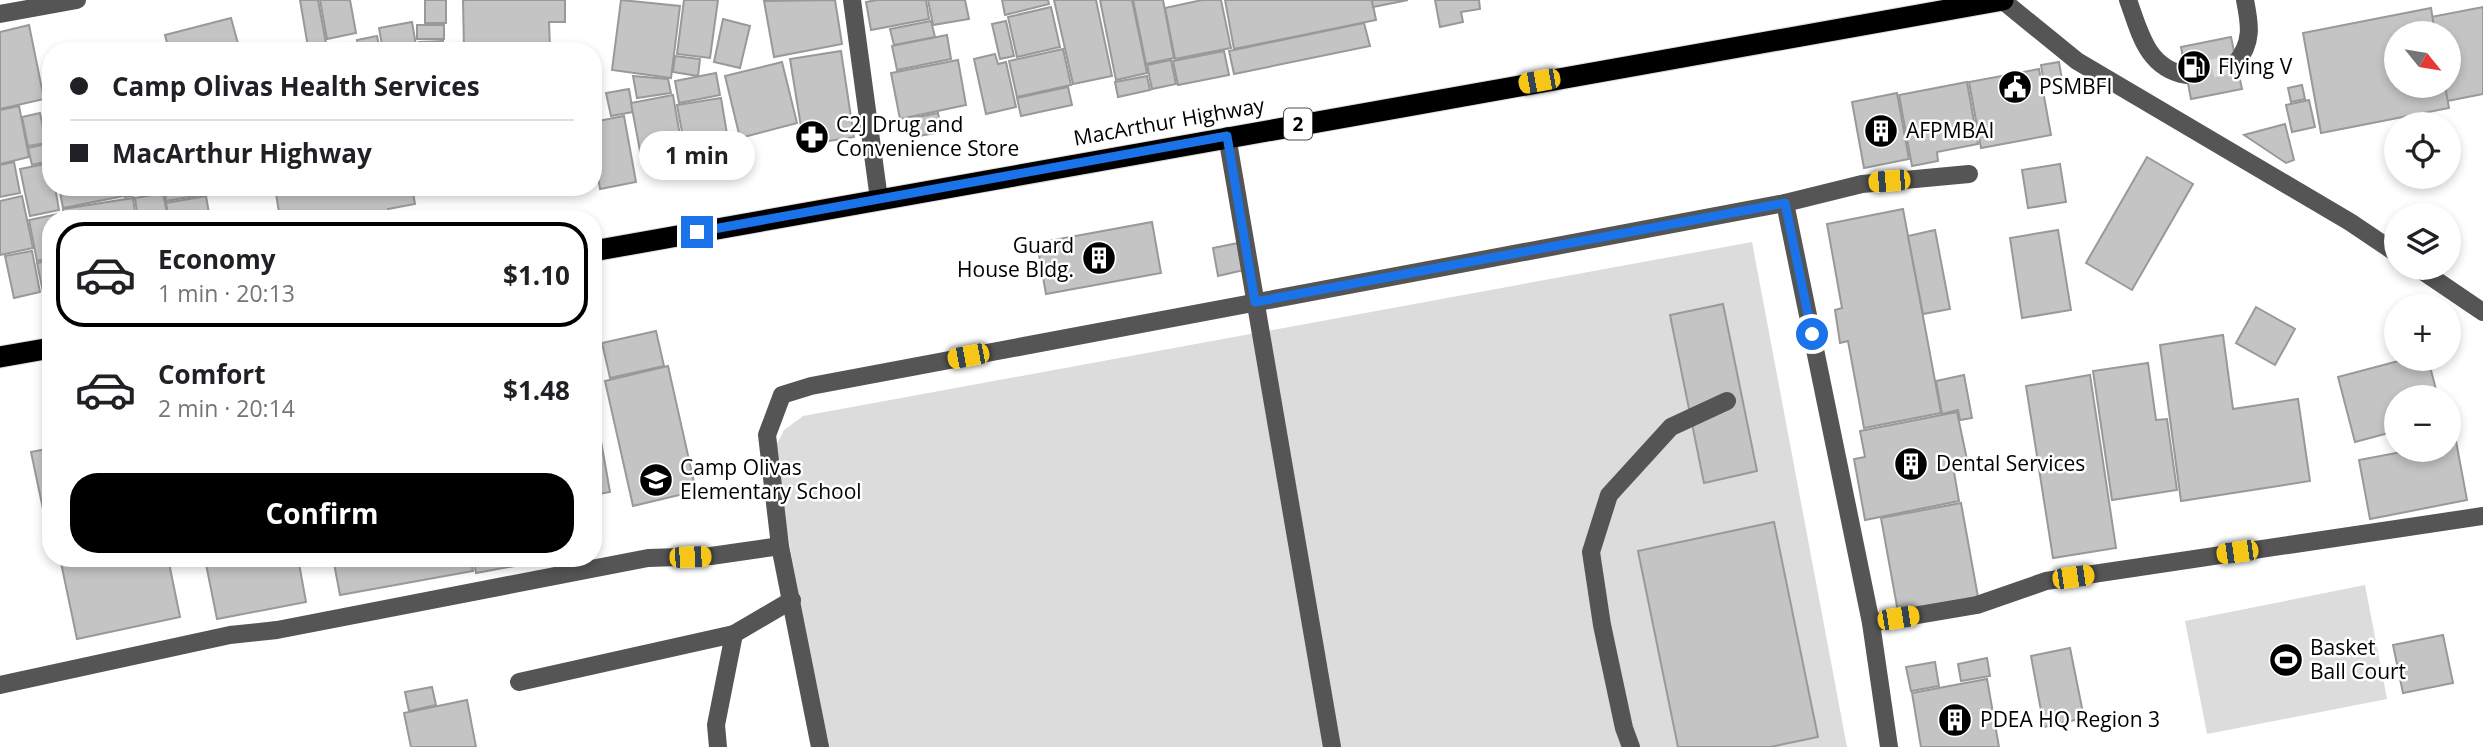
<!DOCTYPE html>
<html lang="en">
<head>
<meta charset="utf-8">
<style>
  :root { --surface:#fff; --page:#f6f6f6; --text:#202124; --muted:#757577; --line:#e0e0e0; --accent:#000 }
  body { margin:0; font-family:"Open Sans",sans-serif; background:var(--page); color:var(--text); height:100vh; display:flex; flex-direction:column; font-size:26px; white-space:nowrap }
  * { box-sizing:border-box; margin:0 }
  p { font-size:23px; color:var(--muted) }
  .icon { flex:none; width:38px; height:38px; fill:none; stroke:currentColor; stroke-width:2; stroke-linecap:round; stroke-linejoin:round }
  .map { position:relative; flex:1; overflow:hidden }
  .side { position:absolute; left:42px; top:210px; width:560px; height:357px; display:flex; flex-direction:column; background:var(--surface); border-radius:28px; box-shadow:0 4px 10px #0003 }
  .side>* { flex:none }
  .banner { position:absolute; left:42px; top:42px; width:560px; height:154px; border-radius:28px; box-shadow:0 4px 10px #0003; display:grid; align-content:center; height:154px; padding:0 28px; background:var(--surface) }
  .needle { width:46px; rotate:120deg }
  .fabs { position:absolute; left:2384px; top:21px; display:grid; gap:14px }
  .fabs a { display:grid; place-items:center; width:77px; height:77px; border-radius:50%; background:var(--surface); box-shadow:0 4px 10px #0003; font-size:35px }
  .end { position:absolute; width:32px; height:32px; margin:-16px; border:9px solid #1a73e8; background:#fff; box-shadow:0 0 0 4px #fff }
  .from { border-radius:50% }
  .bubble { position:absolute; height:49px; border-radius:24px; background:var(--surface); box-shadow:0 4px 10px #0003; font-size:23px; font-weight:700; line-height:49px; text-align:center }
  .car { position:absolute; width:21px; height:42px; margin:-21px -10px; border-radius:9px; box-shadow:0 0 5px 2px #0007; background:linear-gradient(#f5c518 24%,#345 0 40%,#f5c518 0 76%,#345 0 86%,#f5c518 0) }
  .banner b { display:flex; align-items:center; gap:24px; height:66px; font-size:26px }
  .banner b+b { border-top:2px solid var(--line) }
  .banner i { width:18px; height:18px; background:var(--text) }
  ul { padding:12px 0 0; list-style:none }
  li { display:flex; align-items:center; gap:21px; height:105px; margin:0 14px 10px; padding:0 14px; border:4px solid transparent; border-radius:28px }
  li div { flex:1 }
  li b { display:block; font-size:26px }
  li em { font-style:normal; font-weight:700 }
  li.active { border-color:var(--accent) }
  li>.icon { width:63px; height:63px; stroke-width:1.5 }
  .button { display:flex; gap:14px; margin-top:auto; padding:14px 28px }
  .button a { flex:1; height:80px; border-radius:28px; background:var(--accent); color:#fff; font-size:28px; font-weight:700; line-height:80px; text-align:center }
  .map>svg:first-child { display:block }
</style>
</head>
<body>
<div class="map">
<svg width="2483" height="747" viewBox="0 0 2483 747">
  <rect width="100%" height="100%" fill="#fff"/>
  <!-- green -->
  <g fill="#dcdcdc">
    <polygon points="1752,242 1847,747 826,747 773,452 784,430 803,416"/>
    <polygon points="2365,585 2387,699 2207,734 2185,621"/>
  </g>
  <!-- building -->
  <g fill="#c4c4c4" stroke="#999" stroke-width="2">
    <polygon points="300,0 318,0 326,43 308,47"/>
    <polygon points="320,0 350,0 356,33 327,39"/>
    <rect x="425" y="0" width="21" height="23"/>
    <polygon points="463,0 565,0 565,22 549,22 550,47 464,50"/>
    <polygon points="621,0 680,6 671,78 612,70"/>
    <polygon points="684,0 718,0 710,58 677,54"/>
    <polygon points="835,0 842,44 774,57 764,1"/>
    <polygon points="877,0 926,0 929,19 871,30 866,2"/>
    <polygon points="928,0 965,0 969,19 933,25"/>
    <polygon points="1002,0 1048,0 1049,4 1005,15"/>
    <polygon points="1054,0 1096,0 1112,76 1073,84"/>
    <polygon points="1100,0 1132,0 1147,73 1116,80"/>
    <polygon points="1133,0 1163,0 1174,58 1146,64"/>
    <polygon points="1202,0 1221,0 1231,48 1175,59 1165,8"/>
    <polygon points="1225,0 1372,0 1376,20 1234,49"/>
    <polygon points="1372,0 1408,0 1373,7"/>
    <polygon points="1435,0 1479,0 1480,9 1461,12 1463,22 1440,27"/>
    <polygon points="1051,7 1060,47 1017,57 1008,17"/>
    <polygon points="2483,7 2483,94 2447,101 2444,86 2448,86 2448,33 2434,33 2431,17"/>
    <polygon points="2431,8 2435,33 2396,33 2396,86 2445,86 2449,108 2321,133 2303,33"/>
    <polygon points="231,18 240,51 169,51 165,35"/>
    <polygon points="723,19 750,26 740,68 714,62"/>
    <polygon points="931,21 935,37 894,45 890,29"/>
    <polygon points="1006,21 1014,56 1000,59 992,24"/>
    <polygon points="412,22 417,51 383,51 379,28"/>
    <polygon points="1364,23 1370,46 1234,74 1229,51"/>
    <polygon points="29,25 44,99 0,109 0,32"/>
    <rect x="417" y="25" width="27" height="14"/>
    <polygon points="947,35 951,59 897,70 892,46"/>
    <polygon points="377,36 380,51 359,51 357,40"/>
    <polygon points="2231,37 2242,89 2191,99 2181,47"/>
    <polygon points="443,41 443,51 420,51 419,42"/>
    <polygon points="344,43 345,48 354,46 355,51 309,51"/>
    <polygon points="1063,49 1071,85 1017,97 1009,61"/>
    <polygon points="841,51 854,137 804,145 790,59"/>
    <polygon points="1224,51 1229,75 1178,85 1173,61"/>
    <polygon points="995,54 998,64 1006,62 1016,107 986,114 974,59"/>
    <polygon points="675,56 700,59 698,76 673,72"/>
    <polygon points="958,60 966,105 900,119 891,73"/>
    <polygon points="1171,60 1176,84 1152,89 1147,65"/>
    <polygon points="782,62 797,123 740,138 725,76"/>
    <polygon points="2059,62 2062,80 2044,83 2041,65"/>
    <polygon points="2039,69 2051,135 1981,148 1969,82"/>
    <polygon points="716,73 720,95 679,103 675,81"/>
    <polygon points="633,76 668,79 671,93 637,98"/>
    <polygon points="1147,76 1150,90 1118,97 1115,82"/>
    <polygon points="1967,82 1978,144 1937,152 1938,161 1912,166 1899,95"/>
    <polygon points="2302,85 2305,99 2291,102 2288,88"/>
    <polygon points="1068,87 1072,105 1021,116 1017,98"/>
    <polygon points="629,89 633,112 611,116 606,93"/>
    <polygon points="1897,93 1909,159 1864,168 1852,102"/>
    <polygon points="673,95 684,159 643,167 631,103"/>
    <polygon points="721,98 728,140 685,148 677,105"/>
    <polygon points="2309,100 2315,127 2292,132 2286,105"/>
    <polygon points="19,106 29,157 0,164 0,110"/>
    <polygon points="40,113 46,143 28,146 22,117"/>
    <polygon points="938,113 942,132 918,136 913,118"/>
    <polygon points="624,116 636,182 600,189 593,147 593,122"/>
    <polygon points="2285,124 2294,160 2286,163 2244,135"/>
    <polygon points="730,142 735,167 691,175 687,150"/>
    <polygon points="46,144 49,161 32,165 28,148"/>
    <polygon points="2147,157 2193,184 2132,290 2086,263"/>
    <polygon points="14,162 20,193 0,197 0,165"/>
    <polygon points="50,163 51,187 55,187 59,210 30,216 20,169"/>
    <polygon points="2060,164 2066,202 2028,208 2022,170"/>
    <polygon points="59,187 122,187 124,196 63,208"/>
    <polygon points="124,187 159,187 160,191 125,197"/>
    <polygon points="164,187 199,187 201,195 166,201"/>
    <polygon points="275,187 412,187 415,204 388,209 390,219 280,219"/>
    <polygon points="491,187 532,187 492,195"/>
    <polygon points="163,193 168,219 138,219 135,198"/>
    <polygon points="22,196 33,248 0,255 0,201"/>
    <polygon points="206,196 210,219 169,219 166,203"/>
    <polygon points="133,198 136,219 64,219 63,209"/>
    <polygon points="1903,209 1941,413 1864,428 1848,341 1840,343 1835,310 1842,308 1827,224"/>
    <polygon points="58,214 59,219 51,219 51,258 37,261 29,220"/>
    <polygon points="1152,222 1161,273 1046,294 1037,243"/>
    <polygon points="1935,230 1950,309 1923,314 1908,236"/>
    <polygon points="2058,230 2071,310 2022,318 2010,238"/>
    <polygon points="1238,243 1244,270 1218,276 1213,248"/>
    <polygon points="32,251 40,292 14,298 5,256"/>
    <polygon points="50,260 51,290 43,292 37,263"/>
    <polygon points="1723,304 1757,471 1704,483 1670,315"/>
    <polygon points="2256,307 2295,329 2275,365 2236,343"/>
    <polygon points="656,331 664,366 610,378 602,343"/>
    <polygon points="2223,335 2233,409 2298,399 2310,481 2181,501 2160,345"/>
    <polygon points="2406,359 2428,359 2438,397 2396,397 2396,431 2355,442 2338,377"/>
    <polygon points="2148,363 2156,420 2167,419 2177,490 2112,500 2093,371"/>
    <polygon points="668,366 696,491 633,506 605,381"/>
    <polygon points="1964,375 1972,418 1960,420 1958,410 1942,414 1936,381"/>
    <polygon points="2090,375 2116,548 2053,558 2026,386"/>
    <polygon points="593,396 610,492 593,495"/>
    <polygon points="1957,412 1969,469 1954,472 1959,501 1865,520 1854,459 1865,457 1860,431"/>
    <polygon points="2456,441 2467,500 2370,519 2359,460 2412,450 2448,450 2448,442"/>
    <polygon points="51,448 51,547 31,452"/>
    <polygon points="1961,503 1978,597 1898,612 1881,518"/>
    <polygon points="1774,522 1818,737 1770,747 1678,747 1638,551"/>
    <polygon points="60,558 168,558 180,617 77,639"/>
    <polygon points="235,558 298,558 306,602 217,619 206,564"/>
    <polygon points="333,558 470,558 473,571 340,595"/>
    <polygon points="473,558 559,558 476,573"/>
    <polygon points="2443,635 2453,683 2403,693 2393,645"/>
    <polygon points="2070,648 2084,718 2044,727 2031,656"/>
    <polygon points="1987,658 1990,676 1961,681 1958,664"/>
    <polygon points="1935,662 1939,686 1911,691 1906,667"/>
    <polygon points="1987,679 1999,747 1921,747 1912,693"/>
    <polygon points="432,687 436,705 409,711 405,692"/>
    <polygon points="467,700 476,747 411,747 404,713"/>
  </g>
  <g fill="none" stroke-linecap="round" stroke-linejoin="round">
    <!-- minor-tunnel -->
    <polyline stroke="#d9d9d9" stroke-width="18" stroke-dasharray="18 9" stroke-linecap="butt" points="2186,75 2236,63"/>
    <!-- highway casing -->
    <g stroke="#dbdbdb" stroke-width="23">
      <g id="highway">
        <polyline points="593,251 2003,0"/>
        <polyline points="0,357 51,348"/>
      </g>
    </g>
    <!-- minor -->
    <g stroke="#555" stroke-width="18">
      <polyline points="852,0 879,199"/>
      <polyline points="2002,0 2077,61 2350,222 2396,253"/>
      <path d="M2128 0C2140 33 2147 68 2186 75"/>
      <polyline points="0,14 77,0"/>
      <path d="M2236 63C2253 42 2250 25 2245 0"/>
      <polyline points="1227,136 1332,747"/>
      <polyline points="1785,203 1871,623 1889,747"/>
      <polyline points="2418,268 2483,312"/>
      <polyline points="1871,623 1977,605 2046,581 2483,516"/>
      <polyline points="519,682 734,634"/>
      <polyline points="0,685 230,635 277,630 648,558 711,556 780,546"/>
      <polyline points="718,747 716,725 734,634 792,600"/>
      <polyline points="820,747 780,546 767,435 782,395 811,386 1785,203 1862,184 1969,174"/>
      <polyline points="1631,747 1624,728 1602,625 1591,552 1609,495 1671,427 1727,401"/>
    </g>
    <!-- highway -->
    <use href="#highway" stroke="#000" stroke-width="21"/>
  </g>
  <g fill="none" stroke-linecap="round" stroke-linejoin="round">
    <!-- route -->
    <polyline stroke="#1a73e8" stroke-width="9" points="697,232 1227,136 1255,302 1785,203 1812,334"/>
  </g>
  <!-- icons -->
  <defs>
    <g id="fuel-disc" transform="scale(1.75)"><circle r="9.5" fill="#000" stroke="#fff"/><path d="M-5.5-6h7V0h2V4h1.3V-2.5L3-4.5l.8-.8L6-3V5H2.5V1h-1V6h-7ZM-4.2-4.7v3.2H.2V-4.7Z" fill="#fff"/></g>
    <g id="civic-disc" transform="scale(1.75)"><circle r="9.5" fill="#000" stroke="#fff"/><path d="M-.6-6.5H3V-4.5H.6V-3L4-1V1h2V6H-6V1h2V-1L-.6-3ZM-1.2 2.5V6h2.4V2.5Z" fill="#fff"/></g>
    <g id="building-disc" transform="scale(1.75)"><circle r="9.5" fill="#000" stroke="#fff"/><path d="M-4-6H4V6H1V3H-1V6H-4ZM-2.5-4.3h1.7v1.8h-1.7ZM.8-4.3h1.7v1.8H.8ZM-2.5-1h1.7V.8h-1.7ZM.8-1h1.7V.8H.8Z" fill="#fff"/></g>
    <g id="pharmacy-disc" transform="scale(1.75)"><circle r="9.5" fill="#000" stroke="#fff"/><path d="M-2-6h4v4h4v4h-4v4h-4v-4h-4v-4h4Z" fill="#fff"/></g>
    <g id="school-disc" transform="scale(1.75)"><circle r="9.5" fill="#000" stroke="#fff"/><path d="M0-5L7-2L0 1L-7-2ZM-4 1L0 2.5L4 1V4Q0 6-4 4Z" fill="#fff"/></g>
    <g id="stadium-disc" transform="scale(1.75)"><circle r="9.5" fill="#000" stroke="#fff"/><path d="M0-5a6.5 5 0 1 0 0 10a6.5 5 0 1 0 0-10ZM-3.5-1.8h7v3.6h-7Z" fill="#fff"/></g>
  </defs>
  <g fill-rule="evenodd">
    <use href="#fuel-disc" x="2194" y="67"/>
    <use href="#civic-disc" x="2015" y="87"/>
    <use href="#building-disc" x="1881" y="131"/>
    <use href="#pharmacy-disc" x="812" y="137"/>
    <use href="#building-disc" x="1099" y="258"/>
    <use href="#building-disc" x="1911" y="464"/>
    <use href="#school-disc" x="656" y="480"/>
    <use href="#stadium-disc" x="2286" y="660"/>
    <use href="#building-disc" x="1955" y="720"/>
  </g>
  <g text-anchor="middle" stroke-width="5" stroke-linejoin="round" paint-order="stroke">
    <!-- shield labels -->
    <rect fill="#fff" stroke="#4c4c4c" stroke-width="2" x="1284" y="108.5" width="28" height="31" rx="5"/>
    <g font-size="19" font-weight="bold" fill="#000">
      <text x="1298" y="131">2</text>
    </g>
    <!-- poi labels -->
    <g font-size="21" fill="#000" stroke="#fff" text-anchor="start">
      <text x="2218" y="74">Flying V</text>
      <text x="2039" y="94">PSMBFI</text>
      <text x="836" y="132">C2J Drug and<tspan x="836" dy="24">Convenience Store</tspan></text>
      <text x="1906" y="138">AFPMBAI</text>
      <text x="1074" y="253" text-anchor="end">Guard<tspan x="1074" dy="24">House Bldg.</tspan></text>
      <text x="1936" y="471">Dental Services</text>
      <text x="680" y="475">Camp Olivas<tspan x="680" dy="24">Elementary School</tspan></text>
      <text x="2310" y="655">Basket<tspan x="2310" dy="24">Ball Court</tspan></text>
      <text x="1980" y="727">PDEA HQ Region 3</text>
    </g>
    <!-- street labels -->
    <g font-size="21" fill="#000" stroke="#fff">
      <text transform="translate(1169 122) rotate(-10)" y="7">MacArthur Highway</text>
    </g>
  </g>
</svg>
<div class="fabs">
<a><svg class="needle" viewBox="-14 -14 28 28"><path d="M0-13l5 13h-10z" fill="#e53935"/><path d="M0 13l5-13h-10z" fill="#757577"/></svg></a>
<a><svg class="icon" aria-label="locate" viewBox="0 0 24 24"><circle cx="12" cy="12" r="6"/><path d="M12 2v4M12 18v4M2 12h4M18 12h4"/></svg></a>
<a><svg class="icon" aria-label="layers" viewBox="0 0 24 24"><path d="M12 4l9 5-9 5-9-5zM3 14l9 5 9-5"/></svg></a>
<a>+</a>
<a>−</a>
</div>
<i class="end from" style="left:1812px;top:334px"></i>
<i class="end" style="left:697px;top:232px"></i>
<div class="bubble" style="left:639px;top:131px;width:116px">1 min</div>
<i class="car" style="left:1539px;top:81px;rotate:260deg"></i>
<i class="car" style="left:1889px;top:181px;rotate:265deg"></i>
<i class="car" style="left:968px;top:356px;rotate:259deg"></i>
<i class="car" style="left:2237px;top:552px;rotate:262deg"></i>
<i class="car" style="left:690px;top:557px;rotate:88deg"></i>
<i class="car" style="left:2073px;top:577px;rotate:82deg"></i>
<i class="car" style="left:1898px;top:618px;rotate:81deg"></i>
<div class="banner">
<b><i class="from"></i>Camp Olivas Health Services</b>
<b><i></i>MacArthur Highway</b>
</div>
<section class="side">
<ul>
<li class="active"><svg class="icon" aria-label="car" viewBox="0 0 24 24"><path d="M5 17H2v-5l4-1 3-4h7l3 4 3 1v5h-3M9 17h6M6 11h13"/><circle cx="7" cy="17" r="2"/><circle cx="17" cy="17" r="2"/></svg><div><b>Economy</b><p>1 min · 20:13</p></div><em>$1.10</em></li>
<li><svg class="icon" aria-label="car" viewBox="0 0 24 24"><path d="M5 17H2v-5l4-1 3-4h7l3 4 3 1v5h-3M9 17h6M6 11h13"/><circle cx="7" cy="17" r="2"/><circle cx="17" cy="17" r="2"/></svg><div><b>Comfort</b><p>2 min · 20:14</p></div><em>$1.48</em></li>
</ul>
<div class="button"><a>Confirm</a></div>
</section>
</div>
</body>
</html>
